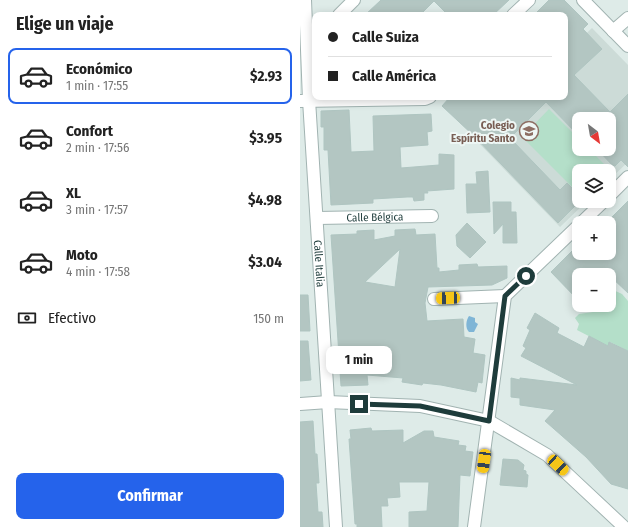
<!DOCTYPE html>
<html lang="es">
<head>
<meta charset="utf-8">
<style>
  :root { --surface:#fff; --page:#f2f2f2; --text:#222; --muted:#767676; --line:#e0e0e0; --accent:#2563eb }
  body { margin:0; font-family:"Fira Sans Condensed",sans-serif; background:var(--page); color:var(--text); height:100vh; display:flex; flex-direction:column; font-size:15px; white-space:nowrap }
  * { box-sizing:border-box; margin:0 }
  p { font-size:13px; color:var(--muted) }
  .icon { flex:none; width:22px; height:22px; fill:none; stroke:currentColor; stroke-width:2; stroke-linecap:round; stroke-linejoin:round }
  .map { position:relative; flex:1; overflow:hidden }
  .sheet { display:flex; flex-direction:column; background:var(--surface); width:300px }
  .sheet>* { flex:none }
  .hud { position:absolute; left:12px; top:12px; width:256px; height:88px; border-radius:8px; box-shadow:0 2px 10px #0003; display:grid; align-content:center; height:88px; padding:0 16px; background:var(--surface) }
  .needle { width:26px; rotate:149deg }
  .buttons { position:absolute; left:272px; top:112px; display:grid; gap:8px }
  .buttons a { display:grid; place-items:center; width:44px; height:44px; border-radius:8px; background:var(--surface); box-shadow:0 2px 10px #0003; font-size:20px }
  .end { position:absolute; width:18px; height:18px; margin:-9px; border:5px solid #1e3c3b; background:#fff; box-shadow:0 0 0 2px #fff }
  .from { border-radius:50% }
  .bubble { position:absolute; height:28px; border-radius:8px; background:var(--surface); box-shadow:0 2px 10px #0003; font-size:13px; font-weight:700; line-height:28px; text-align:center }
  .car { position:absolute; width:12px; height:24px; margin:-12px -6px; border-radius:5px; box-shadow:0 0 3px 1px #0007; background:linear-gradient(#f5c518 24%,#345 0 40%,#f5c518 0 76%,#345 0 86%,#f5c518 0) }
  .hud b { display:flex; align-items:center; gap:14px; height:38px; font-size:15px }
  .hud b+b { border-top:1px solid var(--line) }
  .hud i { width:10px; height:10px; background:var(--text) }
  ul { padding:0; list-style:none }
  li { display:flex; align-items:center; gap:12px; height:56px; margin:0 8px 6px; padding:0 8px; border:2px solid transparent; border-radius:8px }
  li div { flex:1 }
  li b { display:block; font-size:15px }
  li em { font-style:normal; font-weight:700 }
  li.current { border-color:var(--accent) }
  li>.icon { width:36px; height:36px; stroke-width:1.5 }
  h2 { padding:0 16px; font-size:18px; line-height:48px }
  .pay { display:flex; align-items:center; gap:10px; height:44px; padding:0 16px; font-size:15px }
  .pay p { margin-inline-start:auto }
  .button { display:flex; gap:8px; margin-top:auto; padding:8px 16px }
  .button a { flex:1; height:46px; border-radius:8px; background:var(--accent); color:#fff; font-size:16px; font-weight:700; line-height:46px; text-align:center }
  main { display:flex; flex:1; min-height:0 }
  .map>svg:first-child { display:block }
</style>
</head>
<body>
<main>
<section class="sheet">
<h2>Elige un viaje</h2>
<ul>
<li class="current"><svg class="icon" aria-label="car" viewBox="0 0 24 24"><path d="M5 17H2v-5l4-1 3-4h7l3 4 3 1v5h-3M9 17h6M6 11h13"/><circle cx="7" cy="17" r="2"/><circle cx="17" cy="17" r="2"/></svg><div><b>Económico</b><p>1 min · 17:55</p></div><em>$2.93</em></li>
<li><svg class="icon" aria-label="car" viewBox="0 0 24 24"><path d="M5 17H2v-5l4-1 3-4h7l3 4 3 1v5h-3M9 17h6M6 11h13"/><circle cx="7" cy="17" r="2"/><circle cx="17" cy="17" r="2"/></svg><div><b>Confort</b><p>2 min · 17:56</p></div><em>$3.95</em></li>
<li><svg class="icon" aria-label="car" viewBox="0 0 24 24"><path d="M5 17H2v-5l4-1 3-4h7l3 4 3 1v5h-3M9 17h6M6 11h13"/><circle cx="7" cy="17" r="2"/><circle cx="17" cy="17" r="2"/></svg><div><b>XL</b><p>3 min · 17:57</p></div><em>$4.98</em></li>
<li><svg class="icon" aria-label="car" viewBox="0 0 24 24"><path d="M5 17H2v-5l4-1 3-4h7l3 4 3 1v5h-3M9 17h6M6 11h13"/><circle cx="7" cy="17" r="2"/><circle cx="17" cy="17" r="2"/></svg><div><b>Moto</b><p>4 min · 17:58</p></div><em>$3.04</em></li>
</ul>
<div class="pay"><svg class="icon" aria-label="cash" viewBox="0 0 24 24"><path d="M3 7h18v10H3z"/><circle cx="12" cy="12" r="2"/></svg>Efectivo<p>150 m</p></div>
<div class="button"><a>Confirmar</a></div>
</section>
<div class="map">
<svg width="328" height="527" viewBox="0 0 328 527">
  <rect width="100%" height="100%" fill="#deebe8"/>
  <!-- built -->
  <path fill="#ccdbd7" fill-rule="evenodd" d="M292 28 328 65V162L309 180V171H279V201H287L260 227 173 137 186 125 198 105 265 97V54ZM279 119H309V149H279Z"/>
  <!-- green -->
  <g fill="#b4dfc9">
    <polygon points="249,109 279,139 279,149 289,149 309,169 307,171 279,171 279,194 222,137"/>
    <polygon points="309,288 322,294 328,301 328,351 310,342 308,346 277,330 279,324 275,318 279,314 293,312 293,305 309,305"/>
  </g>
  <!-- water -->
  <path fill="#7fb5d6" d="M169 316 175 318V322L178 324 174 332H169C165 328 166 320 169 316Z"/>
  <!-- building -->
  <g fill="#b3c6c2" stroke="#afc5c1" fill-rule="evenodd">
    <polygon points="81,0 209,0 193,15 148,15 134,1 120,15 65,15"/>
    <polygon points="249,0 264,0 288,24 283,29 302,49 274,75 310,112 328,94 328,167 321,160 314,167 297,149 309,149 309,119 279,119 279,136 246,102 210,138 260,190 267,183 279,195 280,201 258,223 174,136 142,106 150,97 265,97 265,15 234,15"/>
    <polygon points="49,110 51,152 74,151 73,116 131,114 132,131 127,132 128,145 100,147 101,168 139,165 139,154 154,155 154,189 127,191 128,193 124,193 124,200 114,201 113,197 107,197 73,199 73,203 31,205 28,150 24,150 24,127 21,127 21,111"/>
    <polygon points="188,171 190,212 167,213 166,184 177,184 176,172"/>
    <polygon points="328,201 328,293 309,275 279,275 279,301 251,272 274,249 278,253 309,253 309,238 313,234 309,229 309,223 307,222"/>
    <polygon points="193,202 211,202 211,212 216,212 217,243 203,243 203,224 194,234"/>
    <polygon points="167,223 186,242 170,258 157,246 156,235"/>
    <path d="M115 229 116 235 135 234 137 268H139V272L159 270V265L177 264 178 267 207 266V278L192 285 128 287 125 303 127 321 163 319 164 337 175 339 173 353 185 355 182 383 178 382 176 392 141 385 123 383 122 385 102 382 103 378 67 375 68 385 41 386 31 235 57 234V231L74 230V240L95 236V230ZM100 249 95 287 65 282Z"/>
    <polygon points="0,295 8,295 10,331 0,331"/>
    <polygon points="235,313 259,328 257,333 284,347 289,336 308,346 309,342 328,351 328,489 311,484 286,457 245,421 255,410 220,405 220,398 211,397 211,378 220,380 220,378 277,385 221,356 226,348 223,346 230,330 227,328"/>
    <polygon points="0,341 8,341 11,380 0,381"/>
    <polygon points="13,421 15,454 17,454 19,483 16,483 18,512 22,512 23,527 0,527 0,422"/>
    <polygon points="71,428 72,431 103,430 103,443 124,431 133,431 134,437 159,441 158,445 166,446 165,451 173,452 170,476 160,475 158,527 109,527 109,512 127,511 129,482 99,482 100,497 87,498 88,506 81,506 82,527 57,527 57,524 55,524 49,439 51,439 50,430"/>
    <polygon points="203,459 218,460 224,465 223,470 226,471 226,474 228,475 227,487 200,485"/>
  </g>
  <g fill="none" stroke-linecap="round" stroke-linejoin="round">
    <!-- street casing -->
    <g stroke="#a1b3b1" stroke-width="14">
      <g id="street">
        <path id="s1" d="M5 0 9 100 36 527"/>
        <polyline points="283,0 328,46"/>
        <polyline points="39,15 54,0"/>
        <polyline points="213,15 229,0"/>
        <polyline points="313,31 328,18"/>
        <polyline points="0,101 125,99 130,97"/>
        <polyline points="309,196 328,177"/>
        <path id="s2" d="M17 218 132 216"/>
        <polyline points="281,223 304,201"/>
        <polyline points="134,299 205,296"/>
        <polyline points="0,404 28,402 120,406 189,421 247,455 324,527"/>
        <polyline points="174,527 205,296 279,225"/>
      </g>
    </g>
    <!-- street -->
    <use href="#street" stroke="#fff" stroke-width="12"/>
  </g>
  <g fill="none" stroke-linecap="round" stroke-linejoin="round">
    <!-- route -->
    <polyline stroke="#1e3c3b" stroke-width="5" points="59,404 120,406 189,421 205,296 226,276"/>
  </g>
  <!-- icons -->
  <defs>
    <g id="school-ring" transform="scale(1)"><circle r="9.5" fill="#eef7f5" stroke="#8d6e63" stroke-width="1.5"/><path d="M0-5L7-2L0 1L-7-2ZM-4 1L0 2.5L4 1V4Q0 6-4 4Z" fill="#8d6e63"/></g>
  </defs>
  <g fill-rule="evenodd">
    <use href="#school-ring" x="229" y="131"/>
  </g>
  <g text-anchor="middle" stroke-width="4" stroke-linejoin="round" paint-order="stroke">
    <!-- education labels -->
    <g font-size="11" font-weight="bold" fill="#785e54" stroke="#eef7f5" text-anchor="end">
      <text x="215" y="129">Colegio<tspan x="215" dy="13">Espíritu Santo</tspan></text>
    </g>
    <!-- street labels -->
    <g font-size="11" fill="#1e3c3b" stroke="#eef7f5">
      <text dy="4" stroke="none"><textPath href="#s2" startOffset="58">Calle Bélgica</textPath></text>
      <text dy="4" stroke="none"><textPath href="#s1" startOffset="264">Calle Italia</textPath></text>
    </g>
  </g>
</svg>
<div class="buttons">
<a><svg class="needle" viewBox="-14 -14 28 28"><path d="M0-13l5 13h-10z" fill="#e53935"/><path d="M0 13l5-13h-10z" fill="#767676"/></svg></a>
<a><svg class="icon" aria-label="layers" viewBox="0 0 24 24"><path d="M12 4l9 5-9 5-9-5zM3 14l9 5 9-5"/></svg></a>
<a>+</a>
<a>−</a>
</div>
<i class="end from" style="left:226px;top:276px"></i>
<i class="end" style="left:59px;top:404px"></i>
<div class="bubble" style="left:26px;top:346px;width:66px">1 min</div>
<i class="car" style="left:148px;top:298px;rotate:268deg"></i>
<i class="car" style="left:184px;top:461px;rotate:188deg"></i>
<i class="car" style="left:258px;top:465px;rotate:133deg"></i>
<div class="hud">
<b><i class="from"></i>Calle Suiza</b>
<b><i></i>Calle América</b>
</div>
</div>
</main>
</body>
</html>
